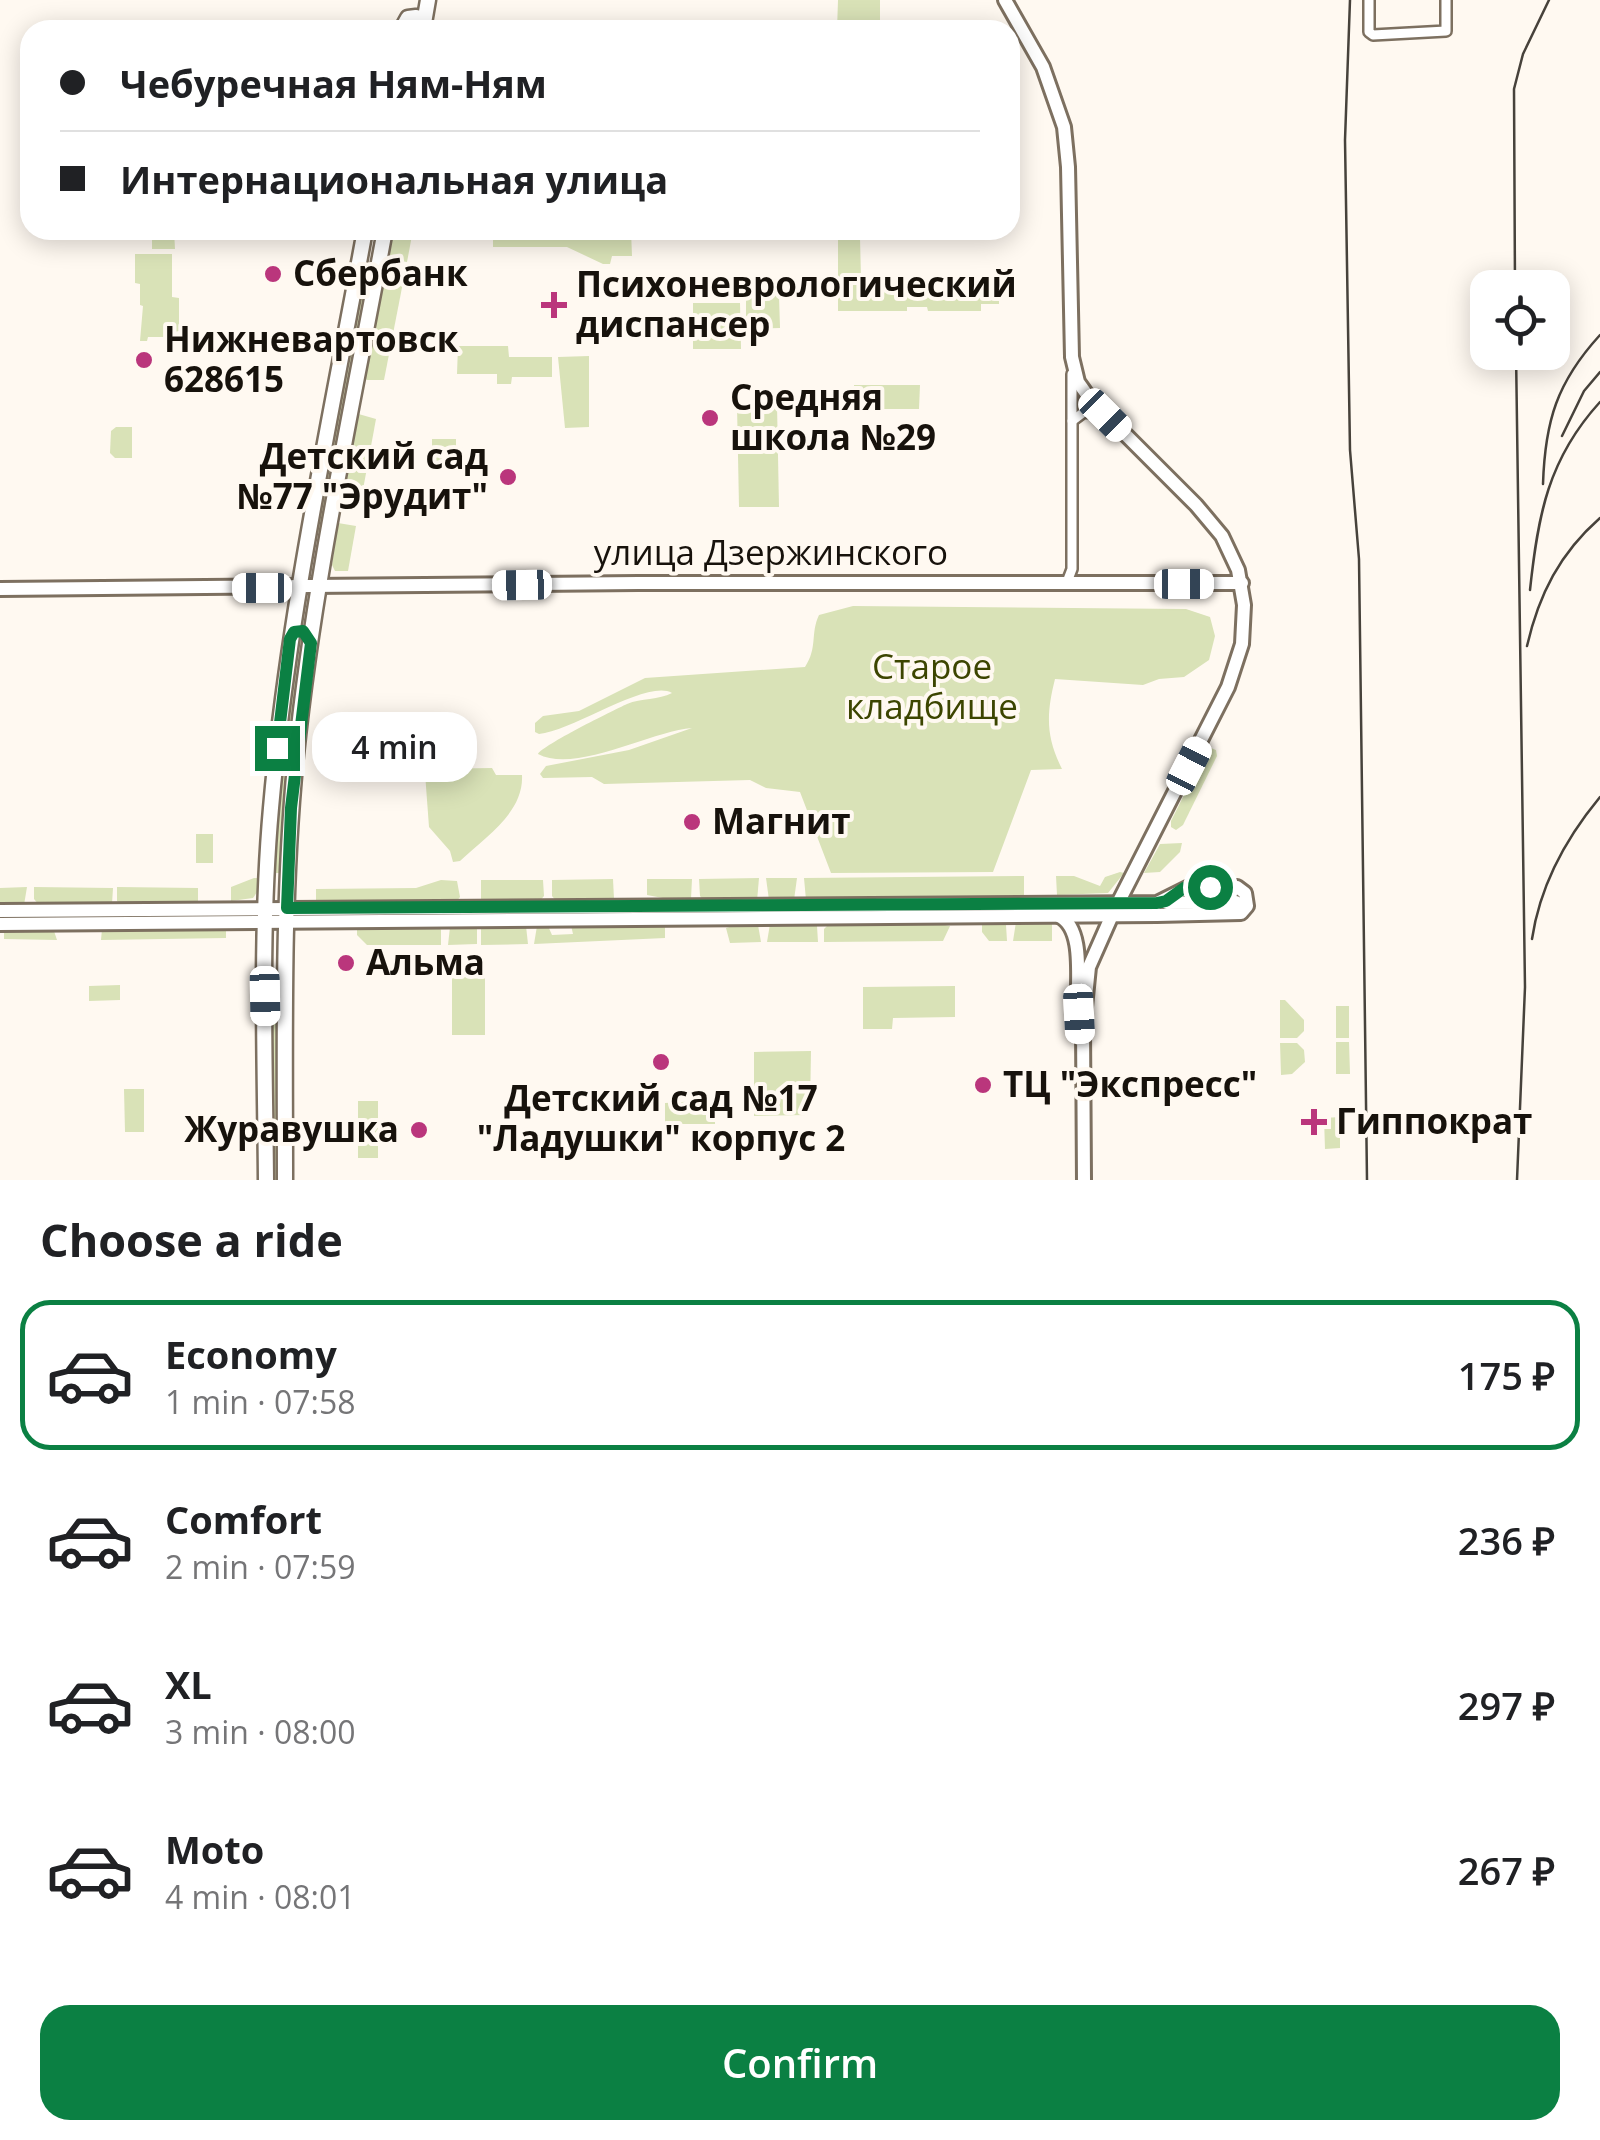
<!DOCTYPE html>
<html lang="en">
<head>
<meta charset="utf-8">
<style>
  :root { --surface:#fff; --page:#f2f2f2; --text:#202124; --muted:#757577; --line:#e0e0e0; --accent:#0b8043 }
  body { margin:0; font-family:"Open Sans",sans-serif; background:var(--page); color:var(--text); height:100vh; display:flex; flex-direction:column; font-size:38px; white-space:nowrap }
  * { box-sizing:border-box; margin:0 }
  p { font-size:32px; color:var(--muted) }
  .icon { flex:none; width:55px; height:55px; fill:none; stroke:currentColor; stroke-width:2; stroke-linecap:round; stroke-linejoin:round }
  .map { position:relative; height:1180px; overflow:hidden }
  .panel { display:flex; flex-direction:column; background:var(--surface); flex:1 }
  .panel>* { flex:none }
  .guide { position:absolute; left:20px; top:20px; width:1000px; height:220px; border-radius:30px; box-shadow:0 5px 25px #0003; display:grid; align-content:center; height:220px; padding:0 40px; background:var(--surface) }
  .tools { position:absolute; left:1470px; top:270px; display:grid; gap:20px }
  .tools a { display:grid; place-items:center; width:100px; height:100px; border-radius:20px; background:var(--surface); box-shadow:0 5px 25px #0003; font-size:50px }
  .end { position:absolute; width:45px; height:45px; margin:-22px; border:12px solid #0b8043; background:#fff; box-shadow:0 0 0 5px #fff }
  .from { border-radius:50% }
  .bubble { position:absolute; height:70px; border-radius:30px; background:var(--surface); box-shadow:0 5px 25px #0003; font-size:32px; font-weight:600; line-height:70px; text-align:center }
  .car { position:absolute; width:30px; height:60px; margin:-30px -15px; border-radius:12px; box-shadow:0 0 8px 2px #0007; background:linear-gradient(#fff 24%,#345 0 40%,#fff 0 76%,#345 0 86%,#fff 0) }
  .guide b { display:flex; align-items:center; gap:35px; height:95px; font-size:38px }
  .guide b+b { border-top:2px solid var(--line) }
  .guide i { width:25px; height:25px; background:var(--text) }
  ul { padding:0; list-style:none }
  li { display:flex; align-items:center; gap:30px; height:150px; margin:0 20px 15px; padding:0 20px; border:5px solid transparent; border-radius:30px }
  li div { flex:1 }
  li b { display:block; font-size:38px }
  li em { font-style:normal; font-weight:600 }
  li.selected { border-color:var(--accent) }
  li>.icon { width:90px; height:90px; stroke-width:1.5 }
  h2 { padding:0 40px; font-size:45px; line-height:120px }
  .button { display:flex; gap:20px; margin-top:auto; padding:20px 40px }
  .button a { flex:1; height:115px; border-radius:30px; background:var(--accent); color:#fff; font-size:40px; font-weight:600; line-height:115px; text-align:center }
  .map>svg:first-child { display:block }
</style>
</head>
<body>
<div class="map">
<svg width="1600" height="1180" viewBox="0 0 1600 1180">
  <rect width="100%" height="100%" fill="#fff9f1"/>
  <!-- green -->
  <g fill="#d9e2b7">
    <polygon points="838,0 880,0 880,22 853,23 852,30 837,30"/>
    <polygon points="152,230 174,230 175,249 152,249"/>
    <polygon points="392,230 413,230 407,262 387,259"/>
    <polygon points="493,230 539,230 547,233 548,230 631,230 632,256 612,256 610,264 603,264 567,247 493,247"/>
    <polygon points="838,237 860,237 861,279 921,279 921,294 980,295 981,286 999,286 999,304 981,304 981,311 928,311 927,307 907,307 907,311 838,311"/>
    <polygon points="135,254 172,254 172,297 179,298 179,331 174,332 173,337 148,337 147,341 140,341 143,306 140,305 140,284 135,283"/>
    <polygon points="388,266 406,267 384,380 367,380 363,377 384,268"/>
    <polygon points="362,271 373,273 322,533 315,531"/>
    <polygon points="746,295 779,295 780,328 746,329"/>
    <polygon points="693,303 740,303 741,349 693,349"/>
    <polygon points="458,346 508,346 509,357 552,357 552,377 512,377 511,384 497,384 497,374 457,374"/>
    <polygon points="589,356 589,427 565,428 558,357"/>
    <polygon points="854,385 920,385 919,409 854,409"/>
    <polygon points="777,404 779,507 739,507 737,405"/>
    <polygon points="355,413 376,419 362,495 345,492 343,473"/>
    <polygon points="116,427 132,427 132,458 115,458 110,453 111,431"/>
    <polygon points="432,439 456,439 456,470 442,470 442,461 432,461"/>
    <polygon points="338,523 356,526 348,571 335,571 332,565"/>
    <path d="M853 606 1186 609 1210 617 1215 636 1209 660 1184 677 1159 679 1143 685 1055 679C1046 715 1046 737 1062 769L1031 770 993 872 831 873 800 792 766 788 750 780 604 784 592 777 543 778 540 774 546 766 629 750 692 728C651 731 576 774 538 754 543 745 612 711 627 704 641 698 659 700 672 693 647 679 573 731 539 734L535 732V723L543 716 579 711 645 678 805 667C818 647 810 634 819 615Z"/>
    <polygon points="299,637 304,638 282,873 271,873 295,640"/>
    <polygon points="1211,748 1216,750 1217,756 1183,825 1176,830 1171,827 1171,821 1206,751"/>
    <path d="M492 768 496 775H522C524 813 485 837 460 861L453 862 450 851 429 827 425 773 429 769Z"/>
    <rect x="196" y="834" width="17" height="29"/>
    <polygon points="1182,843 1180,852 1160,872 1144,873 1160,844"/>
    <polygon points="1120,872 1124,873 1108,893 1057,895 1056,876 1074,876 1100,886 1105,877"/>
    <polygon points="1024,876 1024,896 1010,900 806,900 804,878"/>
    <polygon points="254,878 261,878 260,888 253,898 231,901 231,887"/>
    <polygon points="759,878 757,901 705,902 700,896 699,879"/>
    <polygon points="766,878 797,878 794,900 769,900"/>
    <polygon points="613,879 614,899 599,903 557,902 552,896 552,880"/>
    <polygon points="647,879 692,879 691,899 668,902 668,899 647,895"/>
    <polygon points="441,880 457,881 460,897 456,902 372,904 355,901 316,901 316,889 416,888"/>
    <polygon points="481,880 543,880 544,896 538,903 481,904"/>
    <polygon points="27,887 24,905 0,903 0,888"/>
    <polygon points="34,887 113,888 112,904 40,906 34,899"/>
    <polygon points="117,887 198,888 198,901 179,905 121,905 117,901"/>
    <polygon points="570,921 665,925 665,938 534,944 537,926 548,926 552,935 573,934"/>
    <polygon points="997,921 1006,925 1007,941 989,941 982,932 982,925"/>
    <polygon points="1052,921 1052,941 1013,941 1016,922"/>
    <polygon points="930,922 950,926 943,941 824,942 824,929 830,923"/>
    <polygon points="812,923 817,926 818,942 767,942 770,924"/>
    <polygon points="740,924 758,925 761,942 730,943 726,928"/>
    <polygon points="477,925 477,944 448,945 450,927"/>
    <polygon points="481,925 526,926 528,944 481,945"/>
    <polygon points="370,926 438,926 441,930 441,945 367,945 357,935 357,928"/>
    <polygon points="23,928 53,928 57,940 4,939 4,932"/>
    <polygon points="180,928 226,930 226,938 101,940 102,929"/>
    <polygon points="452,976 485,977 485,1035 452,1035"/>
    <polygon points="120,985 120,1000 89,1001 89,986"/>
    <polygon points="955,986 955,1017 893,1018 892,1029 863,1029 863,987"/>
    <polygon points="1280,1000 1285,1000 1304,1020 1304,1031 1297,1038 1280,1038"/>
    <rect x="272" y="1005" width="8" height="175"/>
    <rect x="1336" y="1006" width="13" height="32"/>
    <polygon points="1336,1042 1349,1042 1350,1074 1336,1074"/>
    <polygon points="1280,1043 1297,1043 1304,1050 1305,1062 1292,1074 1281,1075"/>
    <polygon points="811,1051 810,1109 807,1115 754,1116 754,1052"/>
    <polygon points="124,1089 144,1089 144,1132 125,1132"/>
    <polygon points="715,1100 715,1124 665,1124 665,1103"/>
    <rect x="358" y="1101" width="20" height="57"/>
    <polygon points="1340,1117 1340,1148 1325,1149 1324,1118"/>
  </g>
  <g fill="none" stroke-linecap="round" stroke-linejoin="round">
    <!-- street casing -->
    <g stroke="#7d7060" stroke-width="14">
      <g id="street">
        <polyline points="1369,0 1369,32 1373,35 1446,31 1446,0"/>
        <polyline points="1072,421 1084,412 1102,414"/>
        <polyline points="1067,582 1072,569 1072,374"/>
      </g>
    </g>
    <!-- secondary casing -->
    <g stroke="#7d7060" stroke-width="18">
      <g id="secondary">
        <polyline points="1005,0 1043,67 1064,127 1068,167 1072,357 1078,382 1090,399 1196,505 1222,536 1238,570 1244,605 1242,644 1228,687 1112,915 1089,967 1083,1027 1084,1180"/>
        <polyline points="0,589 638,583 1242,583"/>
        <polyline points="1167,903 1236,902 1241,907 1236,913"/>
        <polyline points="0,911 1157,903 1189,887 1237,887 1245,893 1247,906 1241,913 1157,915 0,924"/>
        <path d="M1059 916C1084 928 1077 977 1078 1001"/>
      </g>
    </g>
    <!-- primary casing -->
    <g stroke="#7d7060" stroke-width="19">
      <g id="primary">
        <polyline points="403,27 408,18 416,17 423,30"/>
        <polyline points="423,29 428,0"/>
        <path d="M266 1180C265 1056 260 931 271 808 288 613 330 422 365 230"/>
        <path d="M285 1180C285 1038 282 896 296 755 314 579 353 404 385 230"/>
      </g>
    </g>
    <!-- street -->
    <use href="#street" stroke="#fff" stroke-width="9"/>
    <!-- secondary -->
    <use href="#secondary" stroke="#fff" stroke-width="12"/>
    <!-- primary -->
    <use href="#primary" stroke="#fff" stroke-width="14"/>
    <!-- rail -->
    <g stroke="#47423b" stroke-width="2.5">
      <polyline points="1350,0 1345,140 1350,450 1359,559 1367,1180"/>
      <polyline points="1515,288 1514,89 1523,54 1549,0"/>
      <polyline points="1516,352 1525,987 1517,1180"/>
      <polyline points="1562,436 1584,391 1600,372"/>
      <path d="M1543 484C1545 421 1557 382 1600 335"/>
      <path d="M1530 590C1538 515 1548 459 1600 402"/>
      <path d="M1527 646C1539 594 1560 553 1600 518"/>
      <path d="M1532 939C1540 885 1566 838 1600 797"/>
    </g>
  </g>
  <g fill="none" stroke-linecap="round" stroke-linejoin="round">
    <!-- route -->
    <polyline stroke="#0b8043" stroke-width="12" points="277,748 290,639 294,632 303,631 311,643 291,808 287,908 1157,903 1166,901 1184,888 1210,887"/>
  </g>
  <!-- markers -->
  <g fill="#ba367c" stroke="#fff9f1" stroke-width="4">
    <circle cx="273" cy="274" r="10"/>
    <path d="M549 290h10v10h10v10h-10v10h-10v-10h-10v-10h10z"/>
    <circle cx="144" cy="360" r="10"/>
    <circle cx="710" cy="418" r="10"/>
    <circle cx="508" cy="477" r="10"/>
    <circle cx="692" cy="822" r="10"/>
    <circle cx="346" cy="963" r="10"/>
    <circle cx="661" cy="1062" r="10"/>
    <circle cx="983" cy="1085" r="10"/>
    <path d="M1309 1107h10v10h10v10h-10v10h-10v-10h-10v-10h10z"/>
    <circle cx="419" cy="1130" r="10"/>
  </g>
  <g text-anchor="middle" stroke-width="8" stroke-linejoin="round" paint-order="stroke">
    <!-- poi labels -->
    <g font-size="35" font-weight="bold" fill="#17120c" stroke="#fff9f1" text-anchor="start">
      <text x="293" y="286">Сбербанк</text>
      <text x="576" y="297">Психоневрологический<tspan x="576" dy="40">диспансер</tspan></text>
      <text x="164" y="352">Нижневартовск<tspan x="164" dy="40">628615</tspan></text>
      <text x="730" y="410">Средняя<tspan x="730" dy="40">школа №29</tspan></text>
      <text x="488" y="469" text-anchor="end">Детский сад<tspan x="488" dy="40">№77 "Эрудит"</tspan></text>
      <text x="712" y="834">Магнит</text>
      <text x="366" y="975">Альма</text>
      <text x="1003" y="1097">ТЦ "Экспресс"</text>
      <text x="661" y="1111" text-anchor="middle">Детский сад №17<tspan x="661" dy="40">"Ладушки" корпус 2</tspan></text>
      <text x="1336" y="1134">Гиппократ</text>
      <text x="399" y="1142" text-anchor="end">Журавушка</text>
    </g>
    <!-- street labels -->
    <g font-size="35" fill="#17120c" stroke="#fff9f1">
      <text x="771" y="565">улица Дзержинского</text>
    </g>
    <!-- park labels -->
    <g font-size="35" fill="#3c4500" stroke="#fff9f1">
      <text x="932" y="679">Старое<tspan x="932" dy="40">кладбище</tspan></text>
    </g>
  </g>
</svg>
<div class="tools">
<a><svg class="icon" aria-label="locate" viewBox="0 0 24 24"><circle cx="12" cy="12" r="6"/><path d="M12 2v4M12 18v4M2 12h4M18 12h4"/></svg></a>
</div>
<i class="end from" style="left:1210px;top:887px"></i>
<i class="end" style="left:277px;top:748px"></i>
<div class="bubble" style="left:312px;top:712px;width:165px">4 min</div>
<i class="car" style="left:1105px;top:415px;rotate:135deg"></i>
<i class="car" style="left:1184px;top:584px;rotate:90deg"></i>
<i class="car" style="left:522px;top:585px;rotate:269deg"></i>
<i class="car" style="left:262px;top:588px;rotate:270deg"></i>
<i class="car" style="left:1189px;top:766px;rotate:27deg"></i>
<i class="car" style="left:265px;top:996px;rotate:179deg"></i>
<i class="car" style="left:1079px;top:1014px;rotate:177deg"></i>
<div class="guide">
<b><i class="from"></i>Чебуречная Ням-Ням</b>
<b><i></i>Интернациональная улица</b>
</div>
</div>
<section class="panel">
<h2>Choose a ride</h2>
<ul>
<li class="selected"><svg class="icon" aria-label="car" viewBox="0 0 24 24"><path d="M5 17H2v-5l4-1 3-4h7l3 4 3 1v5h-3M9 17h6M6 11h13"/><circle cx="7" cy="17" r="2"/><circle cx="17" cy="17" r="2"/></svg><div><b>Economy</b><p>1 min · 07:58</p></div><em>175 ₽</em></li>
<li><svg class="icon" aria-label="car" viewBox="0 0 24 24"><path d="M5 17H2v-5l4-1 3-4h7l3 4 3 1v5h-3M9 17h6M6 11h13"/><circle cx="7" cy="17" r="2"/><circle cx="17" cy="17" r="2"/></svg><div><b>Comfort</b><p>2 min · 07:59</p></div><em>236 ₽</em></li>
<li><svg class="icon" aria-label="car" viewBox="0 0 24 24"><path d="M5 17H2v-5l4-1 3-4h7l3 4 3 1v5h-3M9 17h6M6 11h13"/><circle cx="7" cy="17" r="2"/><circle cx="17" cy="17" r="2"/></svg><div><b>XL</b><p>3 min · 08:00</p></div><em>297 ₽</em></li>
<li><svg class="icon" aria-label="car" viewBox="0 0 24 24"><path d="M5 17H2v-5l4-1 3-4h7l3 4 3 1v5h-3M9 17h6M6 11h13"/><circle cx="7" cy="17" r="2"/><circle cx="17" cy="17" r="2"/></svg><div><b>Moto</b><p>4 min · 08:01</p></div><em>267 ₽</em></li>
</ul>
<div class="button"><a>Confirm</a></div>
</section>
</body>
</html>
